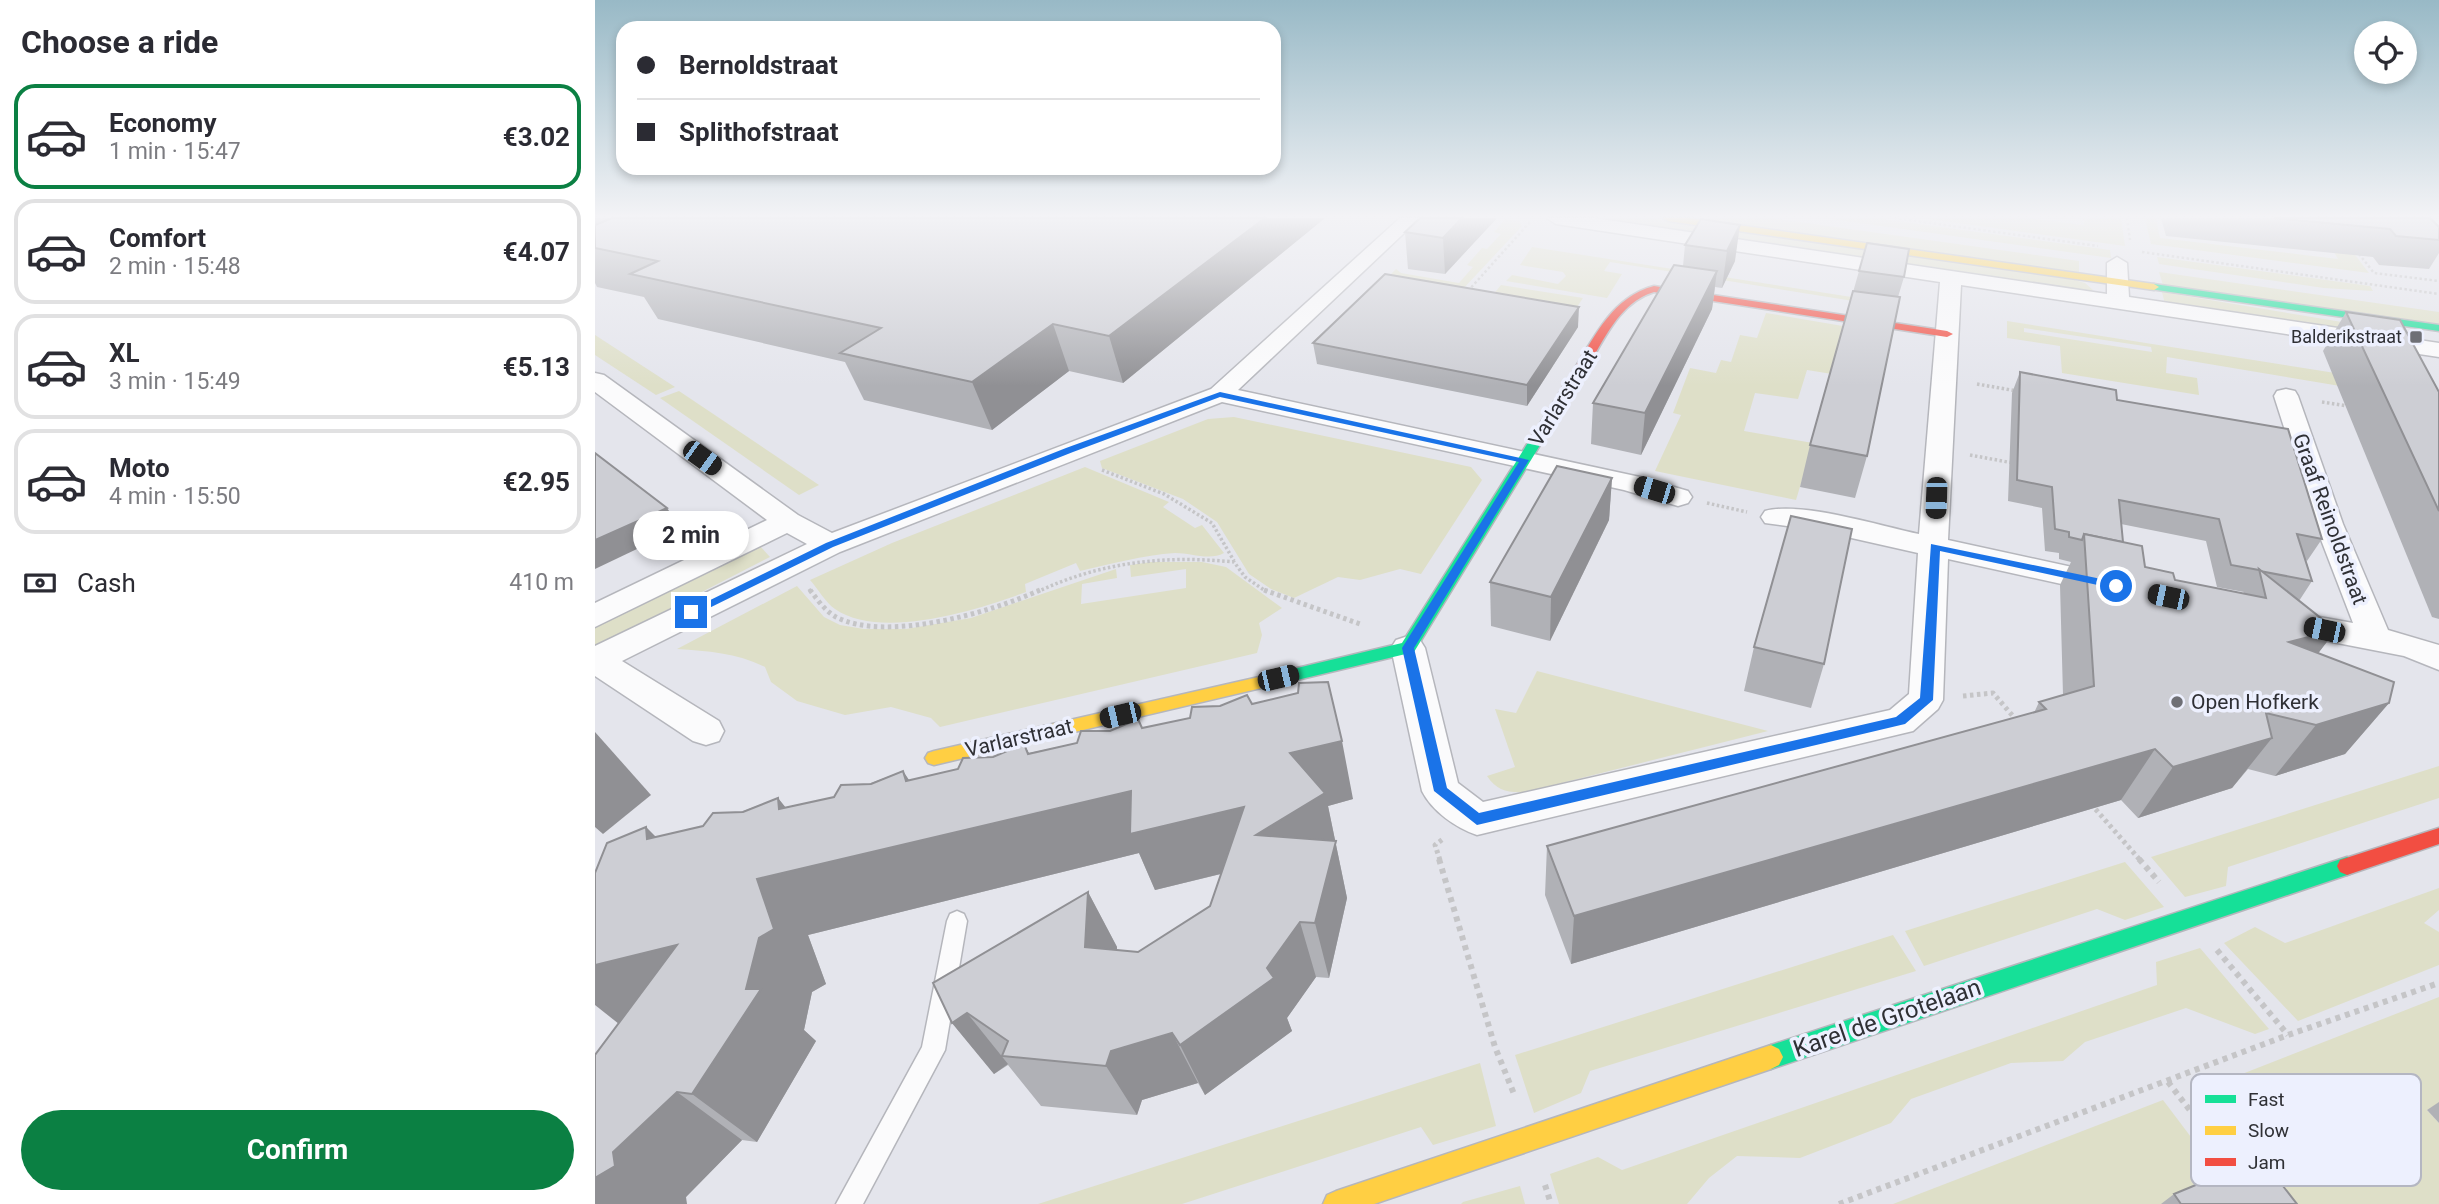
<!DOCTYPE html>
<html lang="en">
<head>
<meta charset="utf-8">
<style>
  :root { --surface:#fff; --page:#f7f7f7; --text:#2b2b33; --muted:#7c7c81; --line:#e1e1e2; --accent:#0b8043 }
  body { margin:0; font-family:Roboto,sans-serif; background:var(--page); color:var(--text); height:100vh; display:flex; flex-direction:column; font-size:26px; white-space:nowrap }
  * { box-sizing:border-box; margin:0 }
  p { font-size:23px; color:var(--muted) }
  .icon { flex:none; width:38px; height:38px; fill:none; stroke:currentColor; stroke-width:2; stroke-linecap:round; stroke-linejoin:round }
  .map { position:relative; flex:1; overflow:hidden }
  .drawer { display:flex; flex-direction:column; background:var(--surface); width:595px }
  .drawer>* { flex:none }
  .hud { position:absolute; left:21px; top:21px; width:665px; height:154px; border-radius:21px; box-shadow:0 4px 10px #0003; display:grid; align-content:center; height:154px; padding:0 21px; background:var(--surface) }
  .controls { position:absolute; left:1759px; top:21px; display:grid; gap:14px }
  .controls a { display:grid; place-items:center; width:63px; height:63px; border-radius:50%; background:var(--surface); box-shadow:0 4px 10px #0003; font-size:35px }
  .end { position:absolute; width:32px; height:32px; margin:-16px; border:9px solid #1a73e8; background:#fff; box-shadow:0 0 0 4px #fff }
  .from { border-radius:50% }
  .bubble { position:absolute; height:49px; border-radius:24px; background:var(--surface); box-shadow:0 4px 10px #0003; font-size:23px; font-weight:700; line-height:49px; text-align:center }
  .car { position:absolute; width:21px; height:42px; margin:-21px -10px; border-radius:9px; box-shadow:0 0 5px 2px #0007; background:linear-gradient(#222 24%,#8ab4d8 0 40%,#222 0 76%,#8ab4d8 0 86%,#222 0) }
  .hud b { display:flex; align-items:center; gap:24px; height:66px; font-size:26px }
  .hud b+b { border-top:2px solid var(--line) }
  .hud i { width:18px; height:18px; background:var(--text) }
  ul { padding:0; list-style:none }
  li { display:flex; align-items:center; gap:21px; height:105px; margin:0 14px 10px; padding:0 7px; border:4px solid var(--line); border-radius:21px }
  li div { flex:1 }
  li b { display:block; font-size:26px }
  li em { font-style:normal; font-weight:700 }
  li.on { border-color:var(--accent) }
  li>.icon { width:63px; height:63px; stroke-width:1.5 }
  h2 { padding:0 21px; font-size:32px; line-height:84px }
  .pay { display:flex; align-items:center; gap:18px; height:77px; padding:0 21px; font-size:26px }
  .pay p { margin-inline-start:auto }
  .button { display:flex; gap:14px; margin-top:auto; padding:14px 21px }
  .button a { flex:1; height:80px; border-radius:42px; background:var(--accent); color:#fff; font-size:28px; font-weight:700; line-height:80px; text-align:center }
  main { display:flex; flex:1; min-height:0 }
  .map>svg:first-child { display:block }
</style>
</head>
<body>
<main>
<section class="drawer">
<h2>Choose a ride</h2>
<ul>
<li class="on"><svg class="icon" aria-label="car" viewBox="0 0 24 24"><path d="M5 17H2v-5l4-1 3-4h7l3 4 3 1v5h-3M9 17h6M6 11h13"/><circle cx="7" cy="17" r="2"/><circle cx="17" cy="17" r="2"/></svg><div><b>Economy</b><p>1 min · 15:47</p></div><em>€3.02</em></li>
<li><svg class="icon" aria-label="car" viewBox="0 0 24 24"><path d="M5 17H2v-5l4-1 3-4h7l3 4 3 1v5h-3M9 17h6M6 11h13"/><circle cx="7" cy="17" r="2"/><circle cx="17" cy="17" r="2"/></svg><div><b>Comfort</b><p>2 min · 15:48</p></div><em>€4.07</em></li>
<li><svg class="icon" aria-label="car" viewBox="0 0 24 24"><path d="M5 17H2v-5l4-1 3-4h7l3 4 3 1v5h-3M9 17h6M6 11h13"/><circle cx="7" cy="17" r="2"/><circle cx="17" cy="17" r="2"/></svg><div><b>XL</b><p>3 min · 15:49</p></div><em>€5.13</em></li>
<li><svg class="icon" aria-label="car" viewBox="0 0 24 24"><path d="M5 17H2v-5l4-1 3-4h7l3 4 3 1v5h-3M9 17h6M6 11h13"/><circle cx="7" cy="17" r="2"/><circle cx="17" cy="17" r="2"/></svg><div><b>Moto</b><p>4 min · 15:50</p></div><em>€2.95</em></li>
</ul>
<div class="pay"><svg class="icon" aria-label="cash" viewBox="0 0 24 24"><path d="M3 7h18v10H3z"/><circle cx="12" cy="12" r="2"/></svg>Cash<p>410 m</p></div>
<div class="button"><a>Confirm</a></div>
</section>
<div class="map">
<svg width="1844" height="1204" viewBox="0 0 1844 1204">
  <rect width="100%" height="100%" fill="#e4e5ec"/>
  <!-- green -->
  <g fill="#dedfc8" fill-rule="evenodd">
    <polygon points="991,218 1054,218 1476,279 1490,283 1498,290 1495,292"/>
    <polygon points="1101,218 1175,218 1484,261 1484,273"/>
    <polygon points="1229,218 1280,218 1515,250 1516,258"/>
    <polygon points="1327,218 1432,218 1488,225 1490,221 1486,218 1526,218 1530,246"/>
    <polygon points="1550,218 1561,218 1565,238 1743,259 1732,240 1750,242 1774,273 1556,244"/>
    <polygon points="910,219 924,221 927,226 866,291 791,279 801,269 806,273 864,283 878,267 872,265 887,248 892,249 906,234 899,232"/>
    <polygon points="937,247 1301,304 1302,308 1015,262 1009,271 1027,274 1012,298 911,281 917,275 963,284 971,276 968,272 925,265"/>
    <polygon points="1562,257 1775,286 1778,291 1729,288 1564,264"/>
    <polygon points="1564,272 1844,312 1844,325 1568,285"/>
    <polygon points="906,285 988,298 980,310 897,296"/>
    <polygon points="1567,292 1789,329 1792,336 1570,304"/>
    <polygon points="1171,313 1295,334 1237,374 1212,370 1203,399 1160,393 1149,431 1218,443 1201,500 1060,471 1086,415 1078,413 1095,368 1121,373 1126,360 1136,362 1145,335 1162,338"/>
    <path d="M1412 321 1829 387 1835 401 1572 357 1571 373 1602 378 1604 395 1467 373 1465 346 1412 338ZM1429 328 1556 347 1557 352 1429 332Z"/>
    <polygon points="0,335 80,387 61,395 0,355"/>
    <polygon points="84,391 224,485 204,495 65,398"/>
    <polygon points="639,417 876,467 887,480 826,574 805,569 765,580 743,577 699,598 676,589 654,574 622,522 588,499 507,468 505,461 613,419"/>
    <path d="M490 467 574 502 568 507 600 528 607 525 629 553C615 561 596 553 580 553 548 555 516 564 485 571L481 563 430 584 431 592C385 609 286 641 240 609 231 603 223 589 215 580L297 543Z"/>
    <polygon points="164,545 175,557 0,647 0,627"/>
    <path d="M556 562H607L631 567 687 608 664 623 667 635 662 653 345 727 336 718 296 707 250 715 202 701 176 682 170 667C142 653 113 651 82 649L202 586 229 617 245 625 269 629H311L376 618 521 569 522 578 487 584 486 604 591 588V569L536 577 535 565Z"/>
    <path d="M942 671 1173 731 931 792C913 793 902 791 892 776L920 767 900 709 921 713Z"/>
    <polygon points="1844,766 1844,798 1633,867 1631,886 1590,897 1556,857"/>
    <polygon points="1530,862 1569,907 1530,920 1502,909 1329,966 1310,931"/>
    <polygon points="1844,888 1844,910 1829,923 1844,932 1844,965 1703,1021 1629,943 1660,927 1690,943"/>
    <polygon points="1298,935 1321,971 995,1071 986,1093 939,1113 920,1055"/>
    <polygon points="1605,948 1674,1029 1660,1034 1591,1008 1490,1042 1468,1061 1416,1063 1316,1099 1296,1123 1205,1158 1142,1156 1114,1178 1092,1204 964,1204 955,1174 1003,1157 1027,1170 1562,985 1561,962"/>
    <polygon points="1844,997 1844,1105 1832,1110 1844,1123 1844,1204 1680,1204 1596,1094"/>
    <polygon points="885,1063 901,1126 838,1145 826,1127 587,1204 443,1204"/>
    <polygon points="1568,1100 1636,1190 1602,1204 1298,1204"/>
    <polygon points="925,1186 930,1204 866,1204 868,1202"/>
  </g>
  <g fill="none" stroke-linecap="round" stroke-linejoin="round">
    <!-- lane casing -->
    <g stroke="#b5b6bc" stroke-width="3">
      <polygon id="lane" points="362,911 369,914 372,921 350,1050 268,1204 241,1204 327,1047 352,921 355,914"/>
    </g>
    <!-- street casing -->
    <g stroke="#b5b6bc" stroke-width="3">
      <g id="street">
        <polygon points="805,218 825,218 643,390 1045,477 1093,491 1097,497 1093,503 1083,506 1029,490 627,402 245,552 27,661 124,721 129,731 124,741 111,745 98,741 0,676 0,646 212,544 192,533 0,627 0,603 172,520 0,392 0,373 9,375 203,515 237,533 616,389"/>
        <path d="M952 218H999L1512 294V263L1522 257 1532 263 1534 297 1844 343V357L1366 285 1353 540 1523 577 1527 584 1523 591 1512 594 1353 559 1348 700 1343 709 1318 731 882 835C861 828 837 811 827 791L796 648 801 640 813 636 825 640 830 648 863 783 888 802 1295 710 1314 694 1323 553 1221 530 1170 523 1166 517 1170 511C1207 501 1285 526 1324 534L1345 282 961 224Z"/>
        <polygon points="1691,389 1700,391 1703,396 1748,524 1793,630 1844,645 1844,670 1809,656 1696,634 1685,631 1680,623 1685,615 1696,612 1758,623 1720,524 1679,396 1682,391"/>
      </g>
    </g>
    <!-- fast casing -->
    <g stroke="#b5b6bc" stroke-width="3">
      <g id="fast">
        <polygon points="1559,284 1844,325 1844,331 1555,289 1555,285"/>
        <polygon points="986,364 992,368 819,652 677,686 671,684 668,680 671,676 677,674 807,643 980,368"/>
        <polygon points="1752,857 1759,860 1762,866 1759,872 1752,875 1176,1069 1168,1065 1164,1057 1168,1049 1176,1045"/>
      </g>
    </g>
    <!-- slow casing -->
    <g stroke="#b5b6bc" stroke-width="3">
      <g id="slow">
        <polygon points="1068,218 1093,218 1559,284 1564,287 1559,290 1073,221"/>
        <polygon points="677,674 683,676 686,680 683,684 339,765 333,763 330,758 333,753 339,751"/>
        <polygon points="1176,1045 1184,1049 1188,1057 1184,1065 1176,1069 779,1204 728,1204 732,1195 741,1191"/>
      </g>
    </g>
    <!-- jam casing -->
    <g stroke="#b5b6bc" stroke-width="3">
      <g id="jam">
        <path d="M1059 286 1352 331 1358 334 1352 337 1059 292C1023 303 1009 341 990 371H982L980 368C1001 334 1018 297 1059 286Z"/>
        <polygon points="1844,828 1844,844 1752,875 1745,872 1742,866 1745,860"/>
      </g>
    </g>
    <!-- path-far3 -->
    <g stroke="#c5c5c7" stroke-width="2.5" stroke-dasharray="2.5 2.5" stroke-linecap="butt">
      <polyline points="1299,218 1503,246"/>
      <polyline points="1532,218 1535,240"/>
      <polyline points="1547,252 1844,294"/>
      <polyline points="1764,254 1779,273 1844,281"/>
      <polyline points="873,291 935,222"/>
    </g>
    <!-- path-far2 -->
    <g stroke="#c5c5c7" stroke-width="3.5" stroke-dasharray="2.5 2.5" stroke-linecap="butt">
      <polyline points="1382,384 1422,391"/>
      <polyline points="1727,402 1753,406"/>
      <polyline points="1375,455 1418,463"/>
      <polyline points="507,470 569,494 617,523 639,561"/>
      <polyline points="1112,503 1152,512"/>
      <polyline points="214,589 216,592"/>
      <path d="M442 592C506 562 569 555 639 562L650 577 672 592"/>
    </g>
    <!-- path-far1 -->
    <g stroke="#c5c5c7" stroke-width="5" stroke-dasharray="3.5 3.5" stroke-linecap="butt">
      <path d="M215 590C222 599 230 611 241 617 291 643 397 612 445 590"/>
      <polyline points="669,590 765,624"/>
      <polyline points="1368,696 1398,693 1423,722"/>
      <polyline points="1496,804 1545,860"/>
      <polyline points="845,860 840,845 848,839"/>
    </g>
    <!-- path -->
    <g stroke="#c5c5c7" stroke-width="6" stroke-dasharray="5 5" stroke-linecap="butt">
      <polyline points="844,859 900,1047 919,1094"/>
      <polyline points="1544,859 1564,882"/>
      <polyline points="1622,950 1693,1035"/>
      <polyline points="1573,1082 1643,1172"/>
      <polyline points="950,1185 956,1204"/>
      <polyline points="1244,1204 1693,1035 1844,983"/>
    </g>
    <!-- lane -->
    <use href="#lane" fill="#fbfbfc" fill-rule="evenodd"/>
    <!-- street -->
    <use href="#street" fill="#fbfbfc" fill-rule="evenodd"/>
    <!-- fast -->
    <use href="#fast" fill="#16e098" fill-rule="evenodd"/>
    <!-- slow -->
    <use href="#slow" fill="#ffcf43" fill-rule="evenodd"/>
    <!-- jam -->
    <use href="#jam" fill="#f24e42" fill-rule="evenodd"/>
  </g>
  <!-- wall -->
  <g fill="#b0b1b6" fill-rule="evenodd">
    <polygon points="0,218 730,218 528,383 474,371 397,430 269,400 250,362 63,319 49,297 2,287 0,283"/>
    <polygon points="825,218 902,218 850,274 813,269 810,232"/>
    <polygon points="1566,218 1835,218 1844,227 1844,253 1834,269 1784,265 1778,257 1571,236"/>
    <polygon points="1106,219 1140,261 1127,288 1120,287 1117,309 1046,455 996,444 998,403 1088,266 1090,245"/>
    <polygon points="1264,271 1309,277 1303,297 1272,456 1260,498 1205,487 1215,445"/>
    <polygon points="1751,312 1844,392 1844,619 1837,617 1728,351"/>
    <polygon points="983,327 932,406 722,364 718,343"/>
    <path d="M1425 372 1522 400 1727 539 1712 561 1711 560 1717 581 1704 601 1741 630 1723 653 1794 703 1750 754 1680 776 1653 769 1637 788 1543 818 1526 800 976 964 950 895 952 846 1439 713 1444 702 1468 695 1465 585 1476 562 1464 559V553L1450 551 1447 508 1413 501 1417 393ZM1526 524 1611 541 1622 587 1649 592 1648 593 1580 580 1550 567 1528 542Z"/>
    <polygon points="1017,478 1014,520 955,641 896,626 895,582"/>
    <polygon points="1159,647 1229,664 1216,708 1149,691"/>
    <polygon points="657,704 758,799 733,806 752,898 734,978 721,977 692,1018 697,1031 610,1095 603,1083 547,1100 542,1115 446,1106 413,1065 399,1074 357,1023 493,892 522,947 522,950 543,952 615,906 626,874 560,890 544,853 213,935 231,984 217,992 209,1030 221,1041 162,1142 147,1140 91,1197 24,1023 51,827 60,837 108,826 183,798 190,808 239,797 308,771 314,780 363,769 398,757 429,744 434,753 482,743 515,731 547,728 595,718 625,706"/>
    <polygon points="1844,1102 1844,1123 1832,1110"/>
    <polygon points="1579,1194 1702,1204 1566,1204"/>
  </g>
  <!-- shaded-wall -->
  <g fill="#909094">
    <polygon points="670,218 730,218 528,383 514,336"/>
    <polygon points="867,218 902,218 850,274 848,238"/>
    <polygon points="1145,225 1140,261 1127,288 1132,251"/>
    <polygon points="1122,271 1117,309 1046,455 1050,413"/>
    <polygon points="984,307 983,327 932,406 932,385"/>
    <polygon points="458,324 474,371 397,430 377,382"/>
    <polygon points="1017,478 1014,520 955,641 956,597"/>
    <polygon points="72,508 86,528 0,569 0,540"/>
    <polygon points="1741,630 1702,681 1694,642"/>
    <polygon points="1794,703 1750,754 1680,776 1721,725"/>
    <polygon points="0,732 56,795 8,834 0,827"/>
    <polygon points="1677,738 1637,788 1543,818 1578,767"/>
    <polygon points="747,741 758,799 733,806 752,898 734,978 720,923 661,835 695,753"/>
    <polygon points="429,744 459,802 536,791 649,807 666,864 560,890 544,853 213,935 231,984 217,992 209,1030 221,1041 162,1142 97,1094 151,989 162,879 184,809 183,798 230,856 311,781 308,771 346,829 433,754"/>
    <polygon points="1560,749 1526,800 976,964 979,916"/>
    <polygon points="51,827 108,884 52,839"/>
    <polygon points="493,892 522,947 520,1001 490,947"/>
    <polygon points="705,922 721,977 692,1018 697,1031 610,1095 585,1045 672,968"/>
    <polygon points="82,945 29,1028 0,1005 0,965"/>
    <polygon points="372,1013 413,1064 399,1074 357,1023"/>
    <polygon points="577,1033 603,1083 547,1100 542,1115 511,1066 516,1051"/>
    <polygon points="82,1092 147,1140 91,1197 92,1204 0,1204 0,1178 18,1152"/>
  </g>
  <!-- building -->
  <g fill="#cdced4" stroke="#909094" stroke-width="2">
    <polygon points="17,218 670,218 514,336 458,324 377,382 245,353 286,328 35,274 63,261 0,248 0,225"/>
    <polygon points="825,218 867,218 848,238 810,232"/>
    <polygon points="1679,218 1835,218 1844,227 1844,240 1801,236 1795,229"/>
    <polygon points="1106,219 1145,225 1132,251 1090,245"/>
    <polygon points="1272,243 1314,249 1309,277 1264,271"/>
    <polygon points="1079,265 1122,271 1050,413 998,403"/>
    <polygon points="790,274 984,307 932,385 718,343"/>
    <polygon points="1258,291 1305,297 1272,456 1215,445"/>
    <polygon points="1751,312 1805,320 1844,392 1844,511"/>
    <polygon points="1425,372 1521,390 1522,400 1693,429 1727,539 1702,534 1717,581 1665,571 1664,569 1664,570 1636,565 1624,519 1524,500 1528,542 1489,534 1487,540 1474,537 1474,532 1460,529 1457,487 1422,480"/>
    <polygon points="0,453 72,508 0,540"/>
    <polygon points="962,466 1017,478 956,597 895,582"/>
    <polygon points="1196,516 1257,529 1229,664 1159,647"/>
    <polygon points="1489,534 1547,546 1550,567 1578,573 1580,580 1671,598 1664,569 1741,630 1694,642 1799,682 1794,703 1721,725 1671,713 1677,738 1578,767 1560,749 979,916 952,846 1451,709 1444,702 1499,686"/>
    <polygon points="733,682 747,741 695,753 730,793 661,835 741,841 720,923 705,922 672,968 679,978 585,1045 577,1033 516,1051 511,1066 407,1056 413,1041 372,1013 357,1023 338,983 493,892 490,947 543,952 615,906 649,807 535,834 536,791 162,879 179,929 164,938 151,989 166,989 97,1094 82,1092 18,1152 20,1166 0,1178 0,1055 82,945 0,965 0,873 12,843 51,827 52,839 108,826 118,813 148,812 183,798 184,809 239,797 246,785 276,784 308,771 311,781 363,769 368,758 398,757 429,744 433,754 482,743 486,731 515,731 543,719 547,728 595,718 597,707 625,706 652,695 657,704 703,693 704,683"/>
    <polygon points="1666,1158 1702,1204 1586,1204 1579,1194"/>
  </g>
  <!-- sky -->
  <linearGradient id="sky" x2="0" y2="1"><stop stop-color="#98b9c6"/><stop offset="0.56" stop-color="#f3f3f6"/><stop offset="1" stop-color="#f3f3f6" stop-opacity="0"/></linearGradient>
  <rect width="1844" height="386" fill="url(#sky)"/>
  <!-- route -->
  <polygon fill="#1a73e8" points="625,392 934,460 819,648 852,788 884,813 1301,717 1325,698 1336,544 1521,582 1527,586 1521,589 1345,551 1338,700 1310,724 882,825 839,791 807,648 924,462 625,397 478,452 238,547 100,615 91,612 231,543 471,448"/>
  <!-- markers -->
  <g fill="#6e6f75" stroke="#edf0fe" stroke-width="2.5">
    <rect x="1814" y="330" width="14" height="14" rx="3.5"/>
    <circle cx="1582" cy="702" r="7"/>
  </g>
  <g text-anchor="middle" stroke-width="7" stroke-linejoin="round" paint-order="stroke">
    <!-- far-poi labels -->
    <g font-size="18" fill="#2f3035" stroke="#edf0fe" text-anchor="end">
      <text x="1807" y="343">Balderikstraat</text>
    </g>
    <!-- street labels -->
    <g font-size="21" fill="#2f3035" stroke="#edf0fe">
      <text transform="translate(968 398) rotate(-58)" y="7">Varlarstraat</text>
      <text transform="translate(1735 519) rotate(70)" y="7">Graaf Reinoldstraat</text>
      <text transform="translate(424 738) rotate(-13)" y="7">Varlarstraat</text>
    </g>
    <!-- poi labels -->
    <g font-size="21" fill="#2f3035" stroke="#edf0fe" text-anchor="start">
      <text x="1596" y="709">Open Hofkerk</text>
    </g>
    <!-- near-street labels -->
    <g font-size="24" fill="#2f3035" stroke="#edf0fe">
      <text transform="translate(1292 1018) rotate(-19)" y="8">Karel de Grotelaan</text>
    </g>
  </g>
  <!-- legend -->
  <rect x="1596" y="1074" width="230" height="112" rx="10" fill="#edf0fe" stroke="#b4b6c2" stroke-width="2"/>
  <rect x="1610" y="1095" width="31" height="8" fill="#16e098"/>
  <rect x="1610" y="1126" width="31" height="9" fill="#ffcf43"/>
  <rect x="1610" y="1158" width="31" height="8" fill="#f24e42"/>
  <g font-size="19" fill="#2f3035">
    <text x="1653" y="1106">Fast</text>
    <text x="1653" y="1137">Slow</text>
    <text x="1653" y="1169">Jam</text>
  </g>
</svg>
<div class="controls">
<a><svg class="icon" aria-label="locate" viewBox="0 0 24 24"><circle cx="12" cy="12" r="6"/><path d="M12 2v4M12 18v4M2 12h4M18 12h4"/></svg></a>
</div>
<i class="end from" style="left:1521px;top:586px"></i>
<i class="end" style="left:96px;top:612px"></i>
<div class="bubble" style="left:38px;top:511px;width:116px">2 min</div>
<i class="car" style="left:107px;top:458px;rotate:126deg"></i>
<i class="car" style="left:1059px;top:490px;rotate:287deg"></i>
<i class="car" style="left:1341px;top:498px;rotate:182deg"></i>
<i class="car" style="left:1573px;top:597px;rotate:282deg"></i>
<i class="car" style="left:1729px;top:630px;rotate:282deg"></i>
<i class="car" style="left:683px;top:678px;rotate:77deg"></i>
<i class="car" style="left:525px;top:715px;rotate:257deg"></i>
<div class="hud">
<b><i class="from"></i>Bernoldstraat</b>
<b><i></i>Splithofstraat</b>
</div>
</div>
</main>
</body>
</html>
